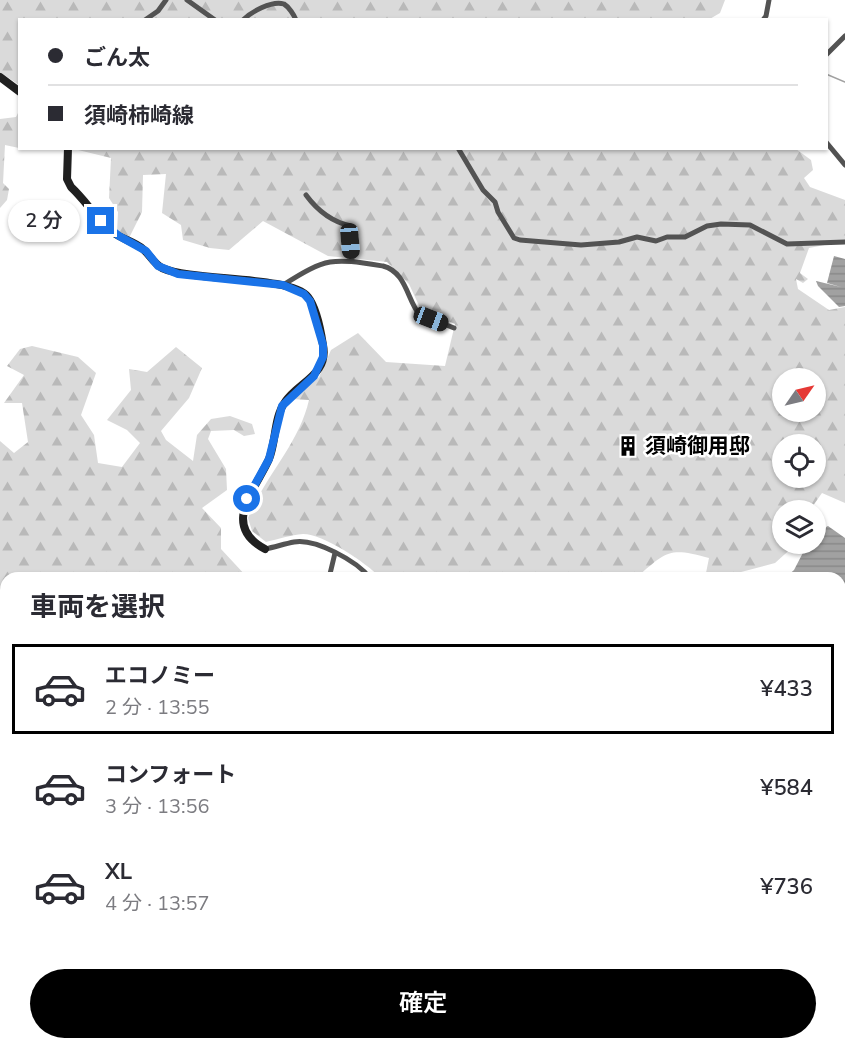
<!DOCTYPE html>
<html lang="ja">
<head>
<meta charset="utf-8">
<style>
  :root { --surface:#fff; --page:#f2f2f3; --text:#2b2b33; --muted:#7c7c81; --line:#e1e1e2; --accent:#000 }
  body { margin:0; font-family:"Nunito Sans","Noto Sans JP",sans-serif; background:var(--page); color:var(--text); height:100vh; display:flex; flex-direction:column; font-size:22px; white-space:nowrap }
  * { box-sizing:border-box; margin:0 }
  p { font-size:20px; color:var(--muted) }
  .icon { flex:none; width:33px; height:33px; fill:none; stroke:currentColor; stroke-width:2; stroke-linecap:round; stroke-linejoin:round }
  .map { position:relative; flex:1; overflow:hidden }
  .panel { position:absolute; left:0px; top:572px; width:846px; height:478px; display:flex; flex-direction:column; background:var(--surface); border-radius:18px 18px 0 0; box-shadow:0 2px 4px #0004 }
  .panel>* { flex:none }
  .banner { position:absolute; left:18px; top:18px; width:810px; height:132px; border-radius:0px; box-shadow:0 2px 4px #0004; display:grid; align-content:center; height:132px; padding:0 30px; background:var(--surface) }
  .needle { width:39px; rotate:56deg }
  .fabs { position:absolute; left:772px; top:368px; display:grid; gap:12px }
  .fabs a { display:grid; place-items:center; width:54px; height:54px; border-radius:50%; background:var(--surface); box-shadow:0 2px 4px #0004; font-size:30px }
  .end { position:absolute; width:27px; height:27px; margin:-14px; border:8px solid #1a73e8; background:#fff; box-shadow:0 0 0 3px #fff }
  .from { border-radius:50% }
  .bubble { position:absolute; height:42px; border-radius:21px; background:var(--surface); box-shadow:0 2px 4px #0004; font-size:20px; font-weight:600; line-height:42px; text-align:center }
  .car { position:absolute; width:18px; height:36px; margin:-18px -9px; border-radius:8px; box-shadow:0 0 4px 2px #0007; background:linear-gradient(#222 24%,#8ab4d8 0 40%,#222 0 76%,#8ab4d8 0 86%,#222 0) }
  .banner b { display:flex; align-items:center; gap:21px; height:57px; font-size:22px }
  .banner b+b { border-top:2px solid var(--line) }
  .banner i { width:15px; height:15px; background:var(--text) }
  ul { padding:0; list-style:none }
  li { display:flex; align-items:center; gap:18px; height:90px; margin:0 12px 9px; padding:0 18px; border:3px solid transparent; border-radius:0px }
  li div { flex:1 }
  li b { display:block; font-size:22px }
  li em { font-style:normal; font-weight:600 }
  li.on { border-color:var(--accent) }
  li>.icon { width:54px; height:54px; stroke-width:1.5 }
  h2 { padding:0 30px; font-size:27px; line-height:72px }
  .cta { display:flex; gap:12px; margin-top:auto; padding:12px 30px }
  .cta a { flex:1; height:69px; border-radius:36px; background:var(--accent); color:#fff; font-size:24px; font-weight:600; line-height:69px; text-align:center }
  .map>svg:first-child { display:block }
</style>
</head>
<body>
<div class="map">
<svg width="845" height="1049" viewBox="0 0 845 1049">
  <defs>
    <pattern id="forest-firs" width="22" height="20" patternUnits="userSpaceOnUse" patternTransform="scale(1.5)"><rect width="22" height="20" fill="#dadada"/><path d="M5 1l3.5 6h-7zM16 11l3.5 6h-7z" fill="#b9b9b9"/></pattern>
    <pattern id="water-rules" width="6" height="5" patternUnits="userSpaceOnUse" patternTransform="scale(1.5)"><rect width="6" height="5" fill="#a1a1a1"/><path d="M0 2.5h6" fill="none" stroke="#898989"/></pattern>
  </defs>
  <rect width="100%" height="100%" fill="#fff"/>
  <!-- green -->
  <polygon fill="#dadada" points="779,1044 838,1044 839,1048 777,1049"/>
  <!-- forest -->
  <g fill="url(#forest-firs)" fill-rule="evenodd">
    <polygon points="0,0 725,0 720,13 708,20 20,20 19,85 0,72"/>
    <polygon points="19,111 19,148 5,145 3,183 9,189 7,200 0,208 0,119 16,117"/>
    <path d="M74 149H796L811 160 813 170 804 178 810 187 845 200V241L809 248 800 273 808 279 803 283 796 279 798 289 829 310 845 307V503L822 493 810 510H783V543L795 545 775 563 722 577 706 573 709 558C669 547 667 551 637 577H380C366 563 324 534 303 534 291 535 278 539 266 542L252 531 248 518C265 476 299 444 309 400L292 399 319 377 331 350 358 333 386 362 445 366 455 324 421 310 409 284 387 262 328 256 263 221 229 250 210 248 183 240 181 225 162 213 166 174 143 175 142 212 129 238 117 232 118 212 109 198 111 158ZM783 378H816V411H783ZM783 444H816V477H783Z"/>
    <polygon points="32,346 78,357 96,373 81,415 94,435 98,463 122,467 140,443 127,430 107,420 131,390 129,369 147,372 176,347 202,368 189,398 161,431 166,440 193,461 197,435 211,419 230,416 252,424 255,434 244,436 234,430 211,431 208,439 226,469 227,490 202,508 221,528 221,549 247,577 6,578 6,1044 225,1044 217,1049 0,1049 0,441 14,453 28,442 22,403 4,403 24,375 7,366 20,349"/>
    <polygon points="845,874 845,1049 838,1049 840,882"/>
    <polygon points="402,1044 779,1044 777,1049 404,1049"/>
  </g>
  <!-- water -->
  <g fill="url(#water-rules)">
    <polygon points="834,256 845,259 845,306 839,307 818,286 816,281 841,287 827,283"/>
    <polygon points="828,526 845,538 845,647 843,645 840,646 840,578 786,577 794,570 808,543 816,543 816,532"/>
    <polygon points="845,652 845,846 843,839 840,839 840,655"/>
    <polygon points="238,1044 303,1044 306,1049 237,1049"/>
  </g>
  <g fill="none" stroke-linecap="round" stroke-linejoin="round">
    <!-- stream -->
    <polyline stroke="#a1a1a1" stroke-width="1.5" points="826,74 845,82"/>
    <!-- minor -->
    <g stroke="#535353" stroke-width="5">
      <polyline points="187,0 215,20"/>
      <polyline points="145,20 158,11 166,0"/>
      <path d="M243 20C251 12 272 0 284 4 289 7 294 15 296 20"/>
      <polyline points="763,20 766,16 769,0"/>
      <polyline points="826,55 845,36"/>
      <polyline points="826,142 845,165"/>
      <polyline points="458,148 483,190 495,202 498,212 514,238 520,240 581,245 619,242 637,237 656,241 667,237 685,237 707,226 721,224 750,225 787,244 845,242"/>
      <path d="M306 195C317 210 332 222 351 226L352 259"/>
      <path d="M283 285C327 257 332 258 383 266 406 272 407 299 419 314L454 328"/>
      <path d="M265 549C275 547 284 544 294 542 315 538 357 561 370 578"/>
      <polyline points="329,578 335,553"/>
      <polyline points="308,1044 309,1049"/>
      <polyline points="400,1044 402,1049"/>
      <polyline points="732,1044 738,1049"/>
      <polyline points="234,1049 236,1044"/>
      <polyline points="349,1049 355,1044"/>
      <polyline points="526,1049 528,1044"/>
      <polyline points="605,1049 610,1045 617,1049"/>
      <polyline points="644,1049 648,1044"/>
      <polyline points="781,1049 786,1044"/>
    </g>
    <!-- secondary -->
    <g stroke="#202020" stroke-width="8">
      <polyline points="0,77 20,92"/>
      <path d="M68 148 67 179 71 187C86 201 96 218 111 231 121 239 133 241 143 249 150 255 153 263 162 268 193 282 290 275 308 297 316 307 321 332 323 345 329 375 298 382 285 402 274 417 276 442 269 459 256 489 220 525 265 549"/>
    </g>
  </g>
  <g fill="none" stroke-linecap="round" stroke-linejoin="round">
    <!-- route -->
    <polyline stroke="#1a73e8" stroke-width="8" points="101,221 119,236 146,251 158,266 178,274 283,285 304,294 310,301 323,345 323,357 314,376 282,406 269,459 247,499"/>
  </g>
  <!-- icons -->
  <defs>
    <g id="building-bare" transform="scale(1.62)"><path d="M-4-6H4V6H1V3H-1V6H-4ZM-2.5-4.3h1.7v1.8h-1.7ZM.8-4.3h1.7v1.8H.8ZM-2.5-1h1.7V.8h-1.7ZM.8-1h1.7V.8H.8Z" fill="#000" stroke="#fff" stroke-width="2.5" paint-order="stroke"/></g>
  </defs>
  <g fill-rule="evenodd">
    <use href="#building-bare" x="628" y="446"/>
  </g>
  <g text-anchor="middle" stroke-width="5" stroke-linejoin="round" paint-order="stroke">
    <!-- poi labels -->
    <g font-size="21" font-weight="bold" fill="#000" stroke="#fff" text-anchor="start">
      <text x="645" y="453">須崎御用邸</text>
    </g>
  </g>
</svg>
<div class="fabs">
<a><svg class="needle" viewBox="-14 -14 28 28"><path d="M0-13l5 13h-10z" fill="#e53935"/><path d="M0 13l5-13h-10z" fill="#7c7c81"/></svg></a>
<a><svg class="icon" aria-label="locate" viewBox="0 0 24 24"><circle cx="12" cy="12" r="6"/><path d="M12 2v4M12 18v4M2 12h4M18 12h4"/></svg></a>
<a><svg class="icon" aria-label="layers" viewBox="0 0 24 24"><path d="M12 4l9 5-9 5-9-5zM3 14l9 5 9-5"/></svg></a>
</div>
<i class="end from" style="left:247px;top:499px"></i>
<i class="end" style="left:101px;top:221px"></i>
<div class="bubble" style="left:8px;top:200px;width:72px">2 分</div>
<i class="car" style="left:350px;top:241px;rotate:175deg"></i>
<i class="car" style="left:431px;top:319px;rotate:111deg"></i>
<div class="banner">
<b><i class="from"></i>ごん太</b>
<b><i></i>須崎柿崎線</b>
</div>
<section class="panel">
<h2>車両を選択</h2>
<ul>
<li class="on"><svg class="icon" aria-label="car" viewBox="0 0 24 24"><path d="M5 17H2v-5l4-1 3-4h7l3 4 3 1v5h-3M9 17h6M6 11h13"/><circle cx="7" cy="17" r="2"/><circle cx="17" cy="17" r="2"/></svg><div><b>エコノミー</b><p>2 分 · 13:55</p></div><em>¥433</em></li>
<li><svg class="icon" aria-label="car" viewBox="0 0 24 24"><path d="M5 17H2v-5l4-1 3-4h7l3 4 3 1v5h-3M9 17h6M6 11h13"/><circle cx="7" cy="17" r="2"/><circle cx="17" cy="17" r="2"/></svg><div><b>コンフォート</b><p>3 分 · 13:56</p></div><em>¥584</em></li>
<li><svg class="icon" aria-label="car" viewBox="0 0 24 24"><path d="M5 17H2v-5l4-1 3-4h7l3 4 3 1v5h-3M9 17h6M6 11h13"/><circle cx="7" cy="17" r="2"/><circle cx="17" cy="17" r="2"/></svg><div><b>XL</b><p>4 分 · 13:57</p></div><em>¥736</em></li>
</ul>
<div class="cta"><a>確定</a></div>
</section>
</div>
</body>
</html>
